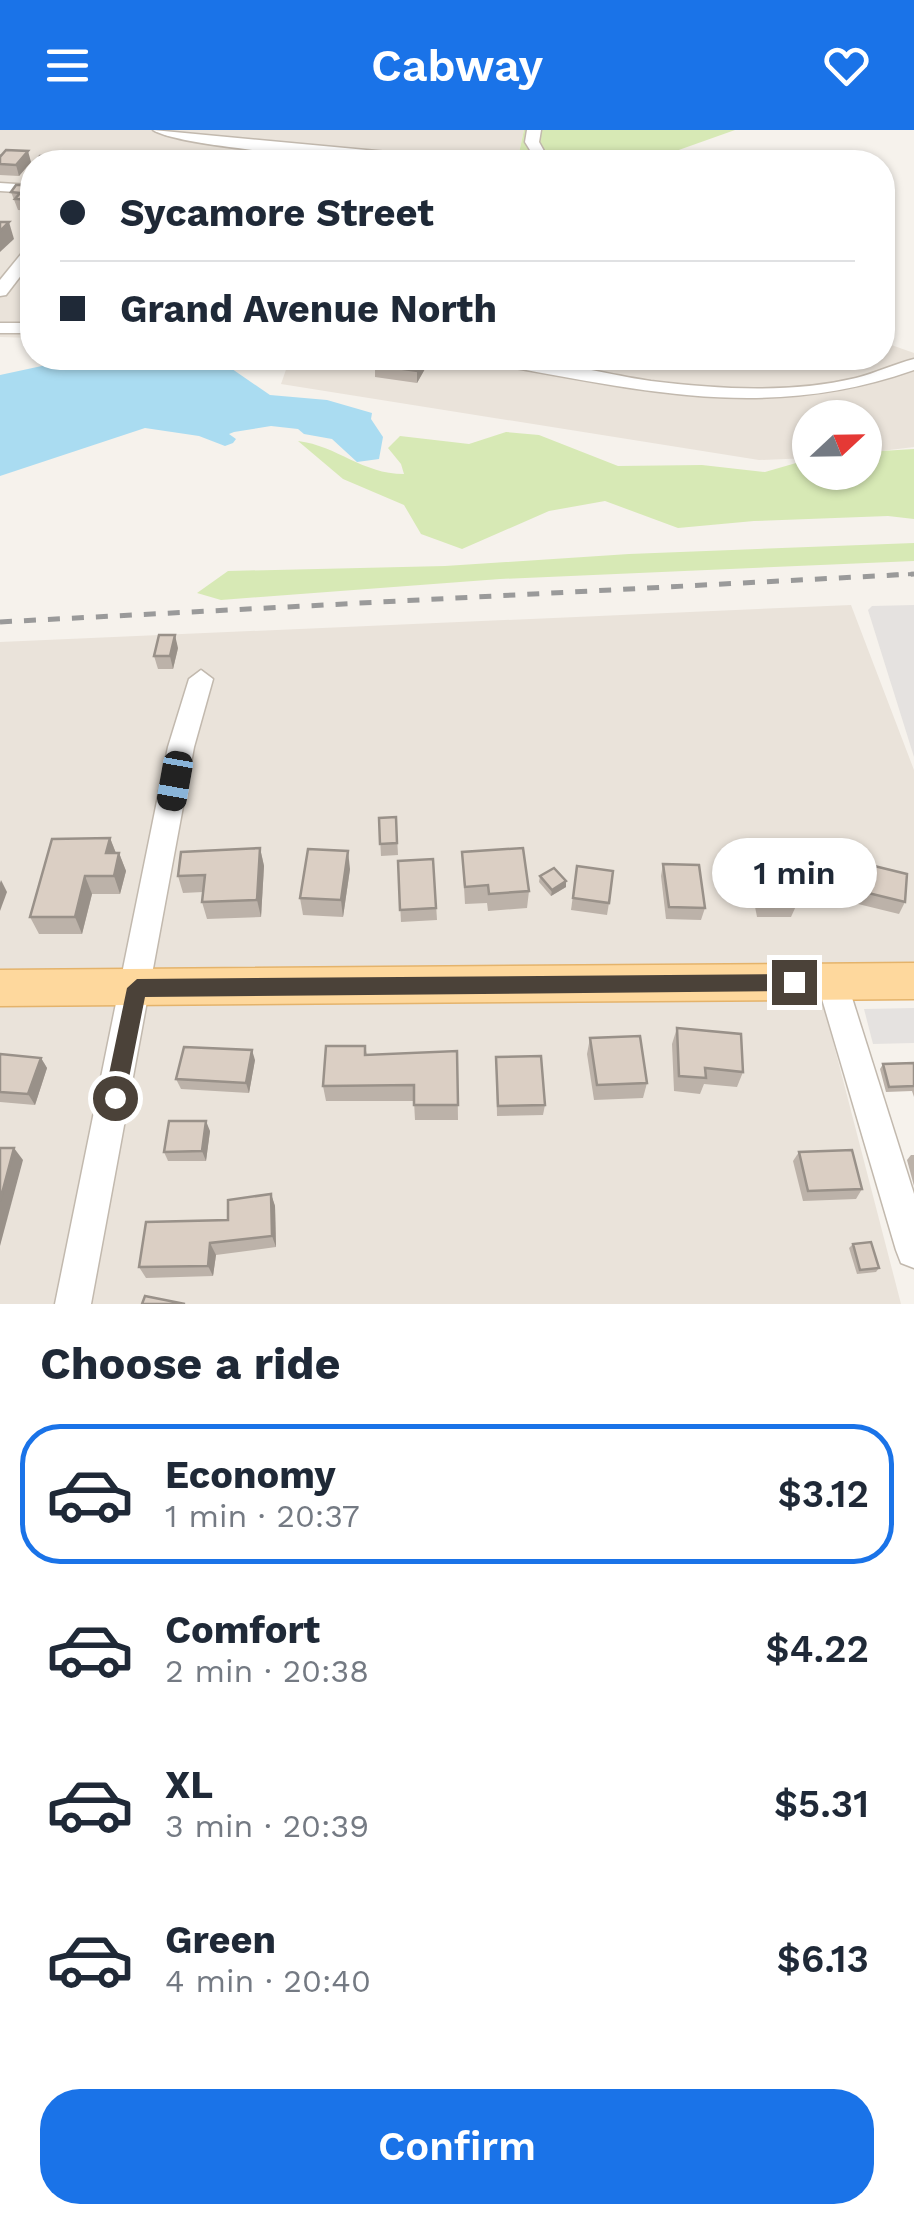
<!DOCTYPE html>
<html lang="en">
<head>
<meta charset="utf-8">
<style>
  :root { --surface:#fff; --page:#f2f2f3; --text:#1f2937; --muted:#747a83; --line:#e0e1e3; --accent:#1a73e8 }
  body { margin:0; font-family:"Work Sans",sans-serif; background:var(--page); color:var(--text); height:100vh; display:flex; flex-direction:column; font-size:38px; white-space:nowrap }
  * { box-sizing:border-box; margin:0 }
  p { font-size:32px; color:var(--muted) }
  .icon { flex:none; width:55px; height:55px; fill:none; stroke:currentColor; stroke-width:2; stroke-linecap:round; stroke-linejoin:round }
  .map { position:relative; height:1174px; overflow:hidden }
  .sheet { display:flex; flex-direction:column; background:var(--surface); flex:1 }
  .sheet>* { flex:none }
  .top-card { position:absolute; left:20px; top:20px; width:875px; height:220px; border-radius:40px; box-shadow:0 2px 8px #0004; display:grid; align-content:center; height:220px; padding:0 40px; background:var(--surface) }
  .needle { width:65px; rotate:68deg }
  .tools { position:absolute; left:792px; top:270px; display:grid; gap:20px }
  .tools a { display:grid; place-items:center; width:90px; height:90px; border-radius:50%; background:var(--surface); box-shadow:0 2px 8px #0004; font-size:50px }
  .end { position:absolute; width:45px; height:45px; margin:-22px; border:12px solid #4b4239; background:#fff; box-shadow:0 0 0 5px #fff }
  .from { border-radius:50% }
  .bubble { position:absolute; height:70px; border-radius:35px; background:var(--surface); box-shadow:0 2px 8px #0004; font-size:32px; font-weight:600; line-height:70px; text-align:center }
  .car { position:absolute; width:30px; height:60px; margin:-30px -15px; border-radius:12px; box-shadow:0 0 8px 2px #0007; background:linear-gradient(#222 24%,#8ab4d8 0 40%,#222 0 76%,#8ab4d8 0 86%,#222 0) }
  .top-card b { display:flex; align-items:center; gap:35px; height:95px; font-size:38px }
  .top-card b+b { border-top:2px solid var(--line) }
  .top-card i { width:25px; height:25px; background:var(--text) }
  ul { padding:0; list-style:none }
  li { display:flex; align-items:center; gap:30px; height:140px; margin:0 20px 15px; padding:0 20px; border:5px solid transparent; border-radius:40px }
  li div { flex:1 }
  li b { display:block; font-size:38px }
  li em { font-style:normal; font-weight:600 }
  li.current { border-color:var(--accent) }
  li>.icon { width:90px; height:90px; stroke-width:1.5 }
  h2 { padding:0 40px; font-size:45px; line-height:120px }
  .cta { display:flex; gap:20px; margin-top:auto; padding:20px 40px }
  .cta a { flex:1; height:115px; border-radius:40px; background:var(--accent); color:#fff; font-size:40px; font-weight:600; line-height:115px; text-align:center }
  header { display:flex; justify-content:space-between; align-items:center; height:130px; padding:0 40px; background:var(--accent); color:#fff; font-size:45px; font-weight:600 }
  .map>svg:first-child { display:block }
</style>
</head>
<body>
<header><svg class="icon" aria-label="menu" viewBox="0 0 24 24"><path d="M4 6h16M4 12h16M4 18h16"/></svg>Cabway<svg class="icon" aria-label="heart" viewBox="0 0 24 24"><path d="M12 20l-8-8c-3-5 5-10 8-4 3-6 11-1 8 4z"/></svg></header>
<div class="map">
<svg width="914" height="1174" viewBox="0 0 914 1174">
  <rect width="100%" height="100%" fill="#f6f2ec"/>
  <!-- residential -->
  <g fill="#eae3da">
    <polygon points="0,0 524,0 517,32 32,32 32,208 0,207"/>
    <polygon points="883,212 914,223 914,317 865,323 865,288 810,288 810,328 759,330 281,254 290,228 882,228"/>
    <polygon points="851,475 914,640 914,835 813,834 901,1174 0,1174 0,512"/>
  </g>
  <!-- green -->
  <g fill="#d7e9b5">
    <polygon points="524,0 735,0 645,32 517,32"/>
    <path d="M506 302 539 305 618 336 702 335 765 342 810 329V342H865V322L914 319V389L888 386 754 391 678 398 605 371 549 381 462 419 421 404 404 375 343 349 298 311C338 316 362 344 404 344L401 334 388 318 400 306 469 314Z"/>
    <polygon points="914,413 914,431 500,449 221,470 197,463 228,441 445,436 629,424"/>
  </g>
  <!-- parking -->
  <g fill="#e5e2e0">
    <polygon points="914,475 914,627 868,480 872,476"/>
    <polygon points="914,878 914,913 873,914 864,879"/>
  </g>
  <!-- water -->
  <polygon fill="#aadcf1" points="79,228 199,228 222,232 270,265 327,270 372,283 371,289 383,307 379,329 357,332 332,309 304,304 298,299 271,296 234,302 229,304 236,309 233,313 225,316 199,306 145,298 0,346 0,245"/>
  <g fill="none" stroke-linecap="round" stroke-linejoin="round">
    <!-- minor casing -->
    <g stroke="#c2b9ae" stroke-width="3">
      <g id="minor">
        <path d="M153 0 452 28 459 32C414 35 184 20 153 0Z"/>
        <polygon points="527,0 541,0 539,12 544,21 531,32 516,32 530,20 525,12"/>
        <polygon points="0,53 32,55 32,63 0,61"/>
        <polygon points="32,116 32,131 6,165 0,166 0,150 26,118"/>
        <rect x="0" y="193" width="32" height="10"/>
        <path d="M478 228C536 224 594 243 651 251 719 259 789 264 856 248 876 243 894 234 914 229V240C765 293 637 259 487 233Z"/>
        <polygon points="201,540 213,549 194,617 91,1174 55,1174 168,617 189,549"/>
        <polygon points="832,838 843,842 847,852 914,1064 914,1138 901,1133 896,1120 817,852 821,842"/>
      </g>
    </g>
    <!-- major casing -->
    <g stroke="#e4b36b" stroke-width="3">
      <polygon id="major" points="914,833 914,869 0,876 0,840"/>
    </g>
    <!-- minor -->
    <use href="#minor" fill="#fff" fill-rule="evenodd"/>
    <!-- major -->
    <use href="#major" fill="#fed89d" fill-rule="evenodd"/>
    <!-- rail-far1 -->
    <polyline stroke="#9a9a9a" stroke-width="4" stroke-dasharray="10 10" stroke-linecap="butt" points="888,445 914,444"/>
    <!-- rail -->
    <polyline stroke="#9a9a9a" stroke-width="5" stroke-dasharray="12 12" stroke-linecap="butt" points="0,492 914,444"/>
  </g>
  <!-- wall -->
  <g fill="#bcb2a9">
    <polygon points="0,24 31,32 19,46 0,45"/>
    <polygon points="32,35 32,81 18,80 11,62 32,55 28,40"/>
    <polygon points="379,228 425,228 426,237 417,253 375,247 375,235"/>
    <polygon points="178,518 173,539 158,539 154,526"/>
    <polygon points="396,687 398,725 381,726 379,688"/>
    <polygon points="110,708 116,723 119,723 126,741 120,764 92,764 82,804 39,804 30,787"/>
    <polygon points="260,718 264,736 261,787 207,789 202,772 203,762 183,763 178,746"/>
    <polygon points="462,722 529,761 527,778 488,781 487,773 465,774"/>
    <polygon points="433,729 437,790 401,792 398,731"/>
    <polygon points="862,733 905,772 899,784 854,773 857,745"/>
    <polygon points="663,734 705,778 701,790 666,789 661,746"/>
    <polygon points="577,736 609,773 607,785 571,780"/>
    <polygon points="350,739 343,787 303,785 300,768"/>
    <polygon points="754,739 796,776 791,787 757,787 750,751"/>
    <polygon points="540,746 566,757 551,766 539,752"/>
    <polygon points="677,898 743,942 737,957 704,954 700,964 674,961 672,914"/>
    <polygon points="590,908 647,953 643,968 594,970 587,924"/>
    <polygon points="365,916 367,925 457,921 458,990 415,990 414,971 326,971 323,956"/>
    <polygon points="0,924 41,928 47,938 35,975 0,972"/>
    <polygon points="496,927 545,975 543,985 497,986"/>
    <polygon points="255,930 249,963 181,959 176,949"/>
    <polygon points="914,933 914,967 912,961 886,962 880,939 883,934"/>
    <polygon points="210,1001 206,1031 168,1031 164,1022"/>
    <polygon points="799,1022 862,1059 856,1069 803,1071 793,1031"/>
    <polygon points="911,1025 914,1025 914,1056 907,1030"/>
    <polygon points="271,1064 275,1076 276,1117 216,1125 213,1146 146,1148 139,1137 228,1090"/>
    <polygon points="853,1114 879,1138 876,1142 857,1144 849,1118"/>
  </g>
  <!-- shaded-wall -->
  <g fill="#999189">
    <polygon points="28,21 31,32 19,46 16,35"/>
    <polygon points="9,92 14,109 0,122 0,101"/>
    <polygon points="424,228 425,228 426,237 417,253 417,241"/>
    <polygon points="175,505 178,518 173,539 170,526"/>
    <polygon points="110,708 117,726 106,723"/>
    <polygon points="260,718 264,736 261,787 257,770"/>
    <polygon points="348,721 350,739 343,787 341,770"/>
    <polygon points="119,723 126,741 120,764 114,746"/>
    <polygon points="85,746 92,764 82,804 75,787"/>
    <polygon points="1,750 7,762 0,781 0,753"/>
    <polygon points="566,751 566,757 551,766 552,760"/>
    <polygon points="252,920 255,930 249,963 246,953"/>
    <polygon points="41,928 47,938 35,975 28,964"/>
    <polygon points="206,991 210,1001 206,1031 202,1021"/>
    <polygon points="14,1018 23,1030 0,1116 0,1071"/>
    <polygon points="271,1064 275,1076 276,1117 272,1106"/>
    <polygon points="210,1113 216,1125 213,1146 208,1136"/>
  </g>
  <!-- building -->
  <g fill="#dbcfc4" stroke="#999189" stroke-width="2.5">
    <polygon points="6,20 28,21 16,35 0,34 0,27"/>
    <polygon points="40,26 69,27 66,32 35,32"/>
    <polygon points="32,47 32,70 15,69 20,63 11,62 16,55 32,55"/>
    <polygon points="0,92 9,92 0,101"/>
    <polygon points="379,228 424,228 417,241 375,235"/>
    <polygon points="159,505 175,505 170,526 154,526"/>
    <polygon points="396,687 397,713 380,714 379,688"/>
    <polygon points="110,708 106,723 119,723 114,746 85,746 75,787 30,787 52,709"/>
    <polygon points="260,718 257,770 202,772 205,745 178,746 181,722"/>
    <polygon points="523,718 529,761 489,764 488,755 465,757 462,722"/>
    <polygon points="308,719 348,721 341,770 300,768"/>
    <polygon points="433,729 436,778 400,780 398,731"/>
    <polygon points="862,733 907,744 905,772 860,761"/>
    <polygon points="663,734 699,735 705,778 669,777"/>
    <polygon points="577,736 613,741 609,773 573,768"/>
    <polygon points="554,738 566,751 552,760 540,746"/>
    <polygon points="754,739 788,739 796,776 761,775"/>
    <polygon points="677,898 741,904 743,942 705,938 706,948 679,946"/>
    <polygon points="640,906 647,953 597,955 590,908"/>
    <polygon points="326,916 365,916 365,925 457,921 458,975 414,975 414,955 323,956"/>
    <polygon points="184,917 252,920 246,953 176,949"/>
    <polygon points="0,924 41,928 28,964 0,962"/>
    <polygon points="541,926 545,975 498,976 496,927"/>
    <polygon points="914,933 914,956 889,957 883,934"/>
    <polygon points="169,991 206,991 202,1021 164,1022"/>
    <polygon points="0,1018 14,1018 0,1071"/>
    <polygon points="852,1020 862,1059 808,1061 799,1022"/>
    <polygon points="271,1064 272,1106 210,1113 208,1136 139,1137 146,1092 228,1090 228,1070"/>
    <polygon points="871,1112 879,1138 860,1140 853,1114"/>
    <polygon points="145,1166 185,1174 142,1174"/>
  </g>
  <!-- route -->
  <polygon fill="#4b4239" points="794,844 803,852 794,861 145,867 125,968 122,975 115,978 107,975 104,968 127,858 137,849"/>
</svg>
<div class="tools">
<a><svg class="needle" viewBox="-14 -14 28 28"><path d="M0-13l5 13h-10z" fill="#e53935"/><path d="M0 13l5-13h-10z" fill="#747a83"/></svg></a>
</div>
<i class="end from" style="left:115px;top:968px"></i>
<i class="end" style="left:794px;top:852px"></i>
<div class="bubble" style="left:712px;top:708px;width:165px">1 min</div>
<i class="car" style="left:175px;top:651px;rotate:190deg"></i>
<div class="top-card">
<b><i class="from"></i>Sycamore Street</b>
<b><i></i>Grand Avenue North</b>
</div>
</div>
<section class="sheet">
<h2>Choose a ride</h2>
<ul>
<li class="current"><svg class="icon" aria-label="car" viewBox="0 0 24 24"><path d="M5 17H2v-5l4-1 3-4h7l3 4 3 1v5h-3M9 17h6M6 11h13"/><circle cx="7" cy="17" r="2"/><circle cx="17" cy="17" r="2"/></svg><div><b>Economy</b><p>1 min · 20:37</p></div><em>$3.12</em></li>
<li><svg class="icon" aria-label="car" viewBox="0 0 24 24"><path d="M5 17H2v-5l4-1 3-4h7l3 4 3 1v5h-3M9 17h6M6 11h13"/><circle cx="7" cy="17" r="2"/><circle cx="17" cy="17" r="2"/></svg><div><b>Comfort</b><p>2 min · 20:38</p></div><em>$4.22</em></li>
<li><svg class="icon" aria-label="car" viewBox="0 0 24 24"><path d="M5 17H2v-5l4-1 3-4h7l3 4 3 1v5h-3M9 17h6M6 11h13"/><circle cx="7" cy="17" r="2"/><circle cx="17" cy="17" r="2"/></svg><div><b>XL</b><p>3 min · 20:39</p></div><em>$5.31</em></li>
<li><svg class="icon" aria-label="car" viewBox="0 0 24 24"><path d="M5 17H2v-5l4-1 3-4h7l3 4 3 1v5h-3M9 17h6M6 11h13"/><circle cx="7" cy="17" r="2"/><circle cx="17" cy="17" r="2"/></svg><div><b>Green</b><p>4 min · 20:40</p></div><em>$6.13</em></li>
</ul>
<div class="cta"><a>Confirm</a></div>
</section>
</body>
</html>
